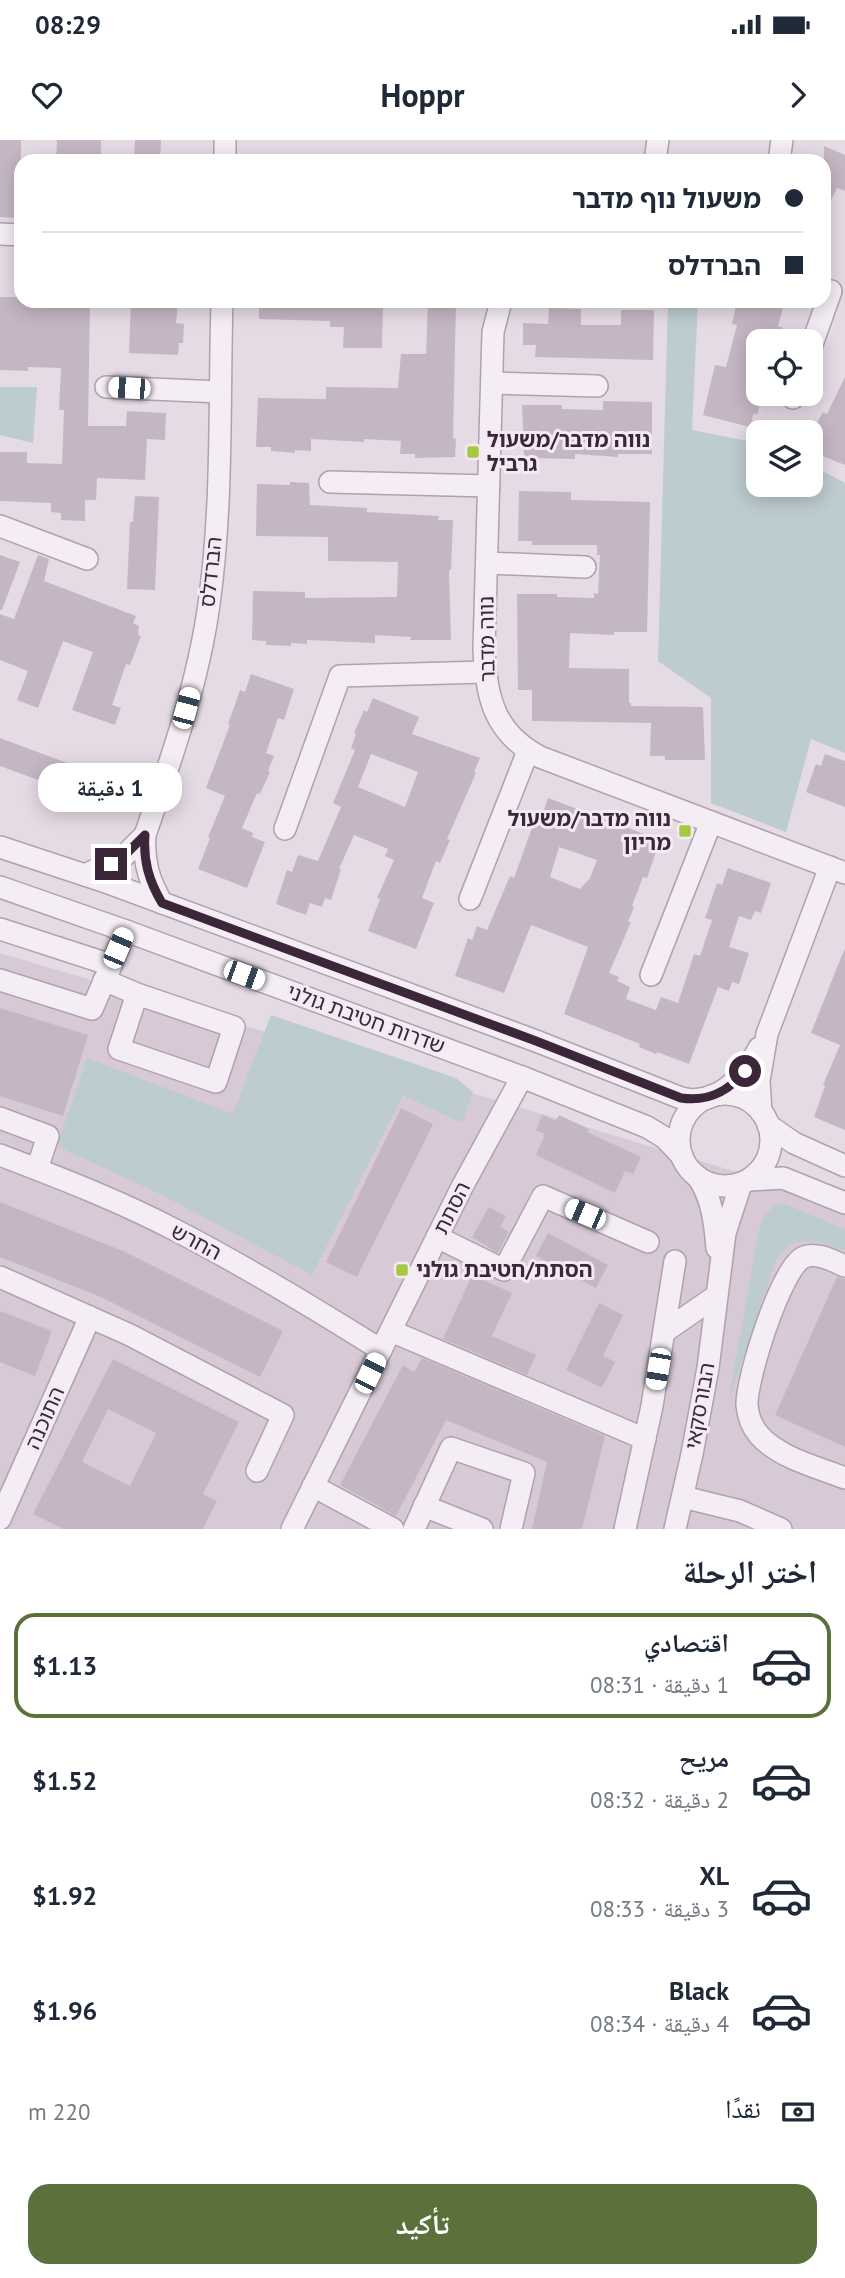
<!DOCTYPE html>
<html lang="ar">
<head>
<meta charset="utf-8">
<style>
  :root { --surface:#fff; --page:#f2f2f3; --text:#1f2937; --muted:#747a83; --line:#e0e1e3; --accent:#5b713c }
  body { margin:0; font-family:"PT Sans","Noto Naskh Arabic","Noto Sans Hebrew",sans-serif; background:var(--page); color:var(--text); direction:rtl; height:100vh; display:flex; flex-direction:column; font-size:26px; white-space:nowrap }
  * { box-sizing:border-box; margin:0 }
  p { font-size:23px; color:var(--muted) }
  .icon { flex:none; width:38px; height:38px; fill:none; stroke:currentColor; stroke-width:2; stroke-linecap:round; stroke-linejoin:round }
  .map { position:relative; height:1389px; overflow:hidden; direction:ltr }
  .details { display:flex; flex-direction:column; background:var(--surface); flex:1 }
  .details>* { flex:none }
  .banner { position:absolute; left:14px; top:14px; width:817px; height:154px; border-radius:21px; box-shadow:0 4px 18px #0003; direction:rtl; display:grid; align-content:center; height:154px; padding:0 28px; background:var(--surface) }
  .controls { position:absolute; left:746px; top:189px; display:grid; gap:14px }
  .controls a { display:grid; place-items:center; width:77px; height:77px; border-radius:14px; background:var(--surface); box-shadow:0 4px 18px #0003; font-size:35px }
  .end { position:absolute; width:32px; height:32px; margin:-16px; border:9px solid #3b263a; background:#fff; box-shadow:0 0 0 4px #fff }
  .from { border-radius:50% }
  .bubble { position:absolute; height:49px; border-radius:21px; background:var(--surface); box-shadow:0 4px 18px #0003; font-size:23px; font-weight:800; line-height:49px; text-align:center; direction:rtl }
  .car { position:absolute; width:21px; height:42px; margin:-21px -10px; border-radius:9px; box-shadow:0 0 5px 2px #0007; background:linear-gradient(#fff 24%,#345 0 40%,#fff 0 76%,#345 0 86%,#fff 0) }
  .banner b { display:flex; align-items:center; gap:24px; height:66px; font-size:26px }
  .banner b+b { border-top:2px solid var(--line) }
  .banner i { width:18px; height:18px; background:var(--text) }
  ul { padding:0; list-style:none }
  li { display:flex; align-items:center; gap:21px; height:105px; margin:0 14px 10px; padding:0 14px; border:4px solid transparent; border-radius:21px }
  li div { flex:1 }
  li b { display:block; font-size:26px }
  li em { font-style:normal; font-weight:800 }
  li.current { border-color:var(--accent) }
  li>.icon { width:63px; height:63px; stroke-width:1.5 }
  h2 { padding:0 28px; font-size:32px; line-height:84px }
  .pay { display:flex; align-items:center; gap:18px; height:77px; padding:0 28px; font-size:26px }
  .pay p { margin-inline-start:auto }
  .action { display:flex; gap:14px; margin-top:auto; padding:14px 28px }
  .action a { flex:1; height:80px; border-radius:21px; background:var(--accent); color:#fff; font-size:28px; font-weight:800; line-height:80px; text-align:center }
  .status { display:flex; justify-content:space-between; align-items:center; height:49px; padding:0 35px; background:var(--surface); direction:ltr }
  .status svg { height:19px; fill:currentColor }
  header { display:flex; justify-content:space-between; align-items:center; height:91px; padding:0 28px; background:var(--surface); font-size:32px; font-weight:800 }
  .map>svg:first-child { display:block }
</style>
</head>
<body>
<div class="status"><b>08:29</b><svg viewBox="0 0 49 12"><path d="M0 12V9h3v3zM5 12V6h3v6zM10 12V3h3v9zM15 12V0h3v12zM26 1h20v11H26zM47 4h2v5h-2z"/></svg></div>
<header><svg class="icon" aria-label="forward" viewBox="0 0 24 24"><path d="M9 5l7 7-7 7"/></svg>Hoppr<svg class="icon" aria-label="heart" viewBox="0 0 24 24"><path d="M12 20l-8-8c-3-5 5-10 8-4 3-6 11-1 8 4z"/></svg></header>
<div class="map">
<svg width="845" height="1389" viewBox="0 0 845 1389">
  <rect width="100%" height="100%" fill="#e5dbe5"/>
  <!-- built -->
  <polygon fill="#d7cad6" points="0,813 845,1064 845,1389 0,1389"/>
  <!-- green -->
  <g fill="#bdcccf">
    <polygon points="668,161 698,161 692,290 758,303 758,345 810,345 810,324 845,343 845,613 811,599 786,692 711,663 711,558 658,521"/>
    <polygon points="0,247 37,247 33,303 0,295"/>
    <polygon points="271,875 456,938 473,952 462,983 403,955 312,1135 164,1056 57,1006 87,918 233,974"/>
    <path d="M785 1064 845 1089V1111C830 1104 803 1096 788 1106 784 1109 780 1116 776 1120L728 1263 759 1090 765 1075 774 1065Z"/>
  </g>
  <!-- building -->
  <g fill="#c5b6c4" fill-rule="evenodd">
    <polygon points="0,0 21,0 21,78 0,77"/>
    <polygon points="57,0 101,0 101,17 94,17 93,21 56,21"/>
    <polygon points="135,0 161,0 160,21 134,21"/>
    <polygon points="824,6 845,15 845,51 837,48 824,74"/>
    <polygon points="0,157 21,157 21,161 90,161 88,286 126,286 127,271 166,273 165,300 147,299 145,340 97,338 96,360 85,360 85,381 61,380 61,373 51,372 51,363 0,361 0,312 27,312 27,323 62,324 64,270 59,270 61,228 28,227 28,231 0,230"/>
    <polygon points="131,161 178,161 176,183 184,184 183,203 179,203 178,215 129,213"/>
    <polygon points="259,161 383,161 382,208 343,208 344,187 330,187 330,181 259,179"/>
    <polygon points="428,161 456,161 453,298 456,299 455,317 415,318 415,314 400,314 401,301 364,299 364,302 311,299 311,311 295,310 295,313 271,311 271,307 256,307 258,258 326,259 326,247 398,248 401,214 426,214"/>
    <polygon points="737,161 774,161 784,164 778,186 783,188 779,201 758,201 758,254 763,254 757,275 754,273 750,287 703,275 715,225 726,227 737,185 732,184"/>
    <polygon points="549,168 581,169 581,185 621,185 621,170 654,170 653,220 535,217 536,205 523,205 523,183 548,184"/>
    <polygon points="845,237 845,325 810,311 810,296 823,272 827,274"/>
    <polygon points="603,261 652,262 652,314 618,314 618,317 575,314 575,319 524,318 522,265 562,265 562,269 603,270"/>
    <polygon points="290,342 309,343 310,365 367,368 367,372 439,376 438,380 453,380 451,430 449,430 451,500 410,500 411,497 375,495 375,503 307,500 307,504 291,503 291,506 266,505 266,501 252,500 253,451 305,452 305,458 397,457 398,422 328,421 328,397 256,396 257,344 290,345"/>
    <polygon points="519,351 571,352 571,360 650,362 647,492 614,492 614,495 570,493 569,528 629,529 629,563 631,563 631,566 703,567 705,620 665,620 665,616 650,616 651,583 532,581 532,550 518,550 517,454 557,454 557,457 594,458 594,453 598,454 600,415 597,415 597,405 532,405 532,401 518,401"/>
    <polygon points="135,356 159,357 155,450 127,449 130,382 133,382"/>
    <polygon points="0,415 20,422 2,470 0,470"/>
    <polygon points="38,415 49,419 44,441 136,476 133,483 139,486 138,495 141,496 130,525 126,524 112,565 121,568 115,585 72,570 93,512 63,501 38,568 17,560 28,531 0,520 0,474 14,479"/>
    <polygon points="251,534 294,549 284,580 278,578 266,613 274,616 268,631 270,632 260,654 257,653 242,688 253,693 252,697 265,702 247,748 198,729 210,698 208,697 225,656 206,648 230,585 228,584 240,550 245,552"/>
    <path d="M373 558 419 577 412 594 480 618 474 632 476 633 447 699 450 700 440 723 436 721 422 758 434 763 416 809 368 791 380 759 377 758 394 720 385 716 388 709 354 695 339 729H341L331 760 325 758 322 767 310 763 306 775 276 764 287 730 292 732 298 715 318 721 341 667 333 663 355 610 351 608 356 594 354 593 364 570 367 572ZM371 614 418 632 405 667 358 647Z"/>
    <polygon points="0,598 102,636 93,660 0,626"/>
    <polygon points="825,614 845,621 845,667 806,652 816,624 821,626"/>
    <path d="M548 658 660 700 647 738 643 737 632 766 634 767 628 782H631L609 833 619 837 617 841 630 847 626 859 656 870 661 857 678 863 694 814 700 816 712 780 705 778 717 743 722 745 728 728 771 743 761 773 755 771 751 780 739 776 729 807 749 813 739 844 732 842 729 851 718 847 689 924 657 912 656 914 639 907 640 904 564 874 588 807 547 791 531 785 504 853 455 836 468 798 472 800 477 786 487 790 510 736 514 738 537 674 542 676ZM559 707 597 720 590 738 580 749 550 737Z"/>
    <polygon points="844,810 845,810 845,990 814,977 825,946 823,945 840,905 811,893"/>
    <polygon points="0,868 88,895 63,976 0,956"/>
    <polygon points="401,968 433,984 357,1137 326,1122"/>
    <polygon points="542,975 556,981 559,975 589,989 587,992 641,1017 633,1034 625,1031 615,1053 536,1015 545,994 536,990"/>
    <polygon points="0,1062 123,1111 283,1191 260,1237 101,1157 0,1117"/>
    <polygon points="489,1067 506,1076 500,1087 509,1092 498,1113 472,1097"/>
    <polygon points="548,1093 608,1125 596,1148 536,1116"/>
    <polygon points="472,1135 512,1153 492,1196 536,1215 527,1235 443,1199"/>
    <polygon points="837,1137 845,1139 845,1307 775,1275"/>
    <polygon points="599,1163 623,1175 603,1216 615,1222 602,1248 566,1230"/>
    <polygon points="0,1171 52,1191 35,1236 0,1222"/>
    <polygon points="422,1218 605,1296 582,1389 532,1389 547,1322 446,1280 396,1376 340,1345 403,1225 414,1232"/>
    <path d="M113 1219 239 1282 203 1354 217 1361 203 1389H63L33 1374ZM108 1269 156 1293 130 1346 82 1322Z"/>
  </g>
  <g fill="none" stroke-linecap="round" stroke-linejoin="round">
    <!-- minor casing -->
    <g stroke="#afa1ae" stroke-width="24">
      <g id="minor">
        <polyline points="225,21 225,0"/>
        <polyline points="655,21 658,0"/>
        <polyline points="779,21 782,0"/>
        <polyline points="0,94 21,95"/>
        <path d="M501 161 493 192 484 509C486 557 494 593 540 617L845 733"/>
        <polyline points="810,210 831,151"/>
        <polyline points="492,243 597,246"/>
        <polyline points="106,247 220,252"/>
        <polyline points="793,258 794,254"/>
        <polyline points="330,342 489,346"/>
        <polyline points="0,386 87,419"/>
        <polyline points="487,423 585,427"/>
        <polyline points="285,689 340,536 485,532"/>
        <polyline points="0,707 103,741 536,901 681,958 693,960 708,958"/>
        <polyline points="85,735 124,716 145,695"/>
        <polyline points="0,747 126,791 522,937 647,987 665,998 682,1016"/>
        <polyline points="470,759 528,611"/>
        <path d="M162 763C149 741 143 721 145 695 171 620 198 544 209 464 223 364 219 262 222 161"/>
        <polyline points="0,789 111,825"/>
        <polyline points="651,835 711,682"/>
        <polyline points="0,840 92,869 126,791"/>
        <polyline points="104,840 137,854 234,887 216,942 119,909 137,854"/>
        <circle cx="725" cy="1000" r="46"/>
        <path d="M713 956C735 946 748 929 759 908"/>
        <polyline points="761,972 759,941 767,894 830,727"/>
        <polyline points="0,978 48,996 37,1029"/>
        <polyline points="768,985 794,1003 845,1026"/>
        <path d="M0 1015C60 1038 120 1061 177 1091 247 1127 314 1168 381 1210"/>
        <path d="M698 1037C712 1058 715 1083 717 1108"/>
        <polyline points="749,1040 783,1038 845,1063"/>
        <polyline points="437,1097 504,1130 543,1056 648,1102"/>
        <path d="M845 1126C833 1121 818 1112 804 1117 781 1127 746 1240 747 1265 748 1276 752 1287 759 1295 779 1318 817 1327 845 1338"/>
        <polyline points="0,1137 130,1195 283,1275 257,1331"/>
        <polyline points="391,1191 645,1299"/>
        <polyline points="664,1192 716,1156"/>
        <polyline points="313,1346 393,1389"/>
        <polyline points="683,1357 740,1371 781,1389"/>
        <polyline points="424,1366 482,1389"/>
        <polyline points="0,1379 90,1177"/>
        <polyline points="292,1389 462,1047 522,937"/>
        <polyline points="414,1389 451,1308 524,1333 511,1389"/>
        <polyline points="625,1389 652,1266 675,1121"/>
        <polyline points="675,1389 692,1314 708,1228 725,1093 741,1044"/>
      </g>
    </g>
    <!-- minor -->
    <use href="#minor" stroke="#f4eef4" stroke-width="21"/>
  </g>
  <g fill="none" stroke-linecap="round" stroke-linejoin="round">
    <!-- route -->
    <path stroke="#3b263a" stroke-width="9" d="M111 724 124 716 145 695C143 721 149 741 162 763L536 901 681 958C708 962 728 952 745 931"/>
  </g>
  <!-- markers -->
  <g fill="#a5c942" stroke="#f3eaf3" stroke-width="2.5">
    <rect x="466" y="305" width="14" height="14" rx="3.5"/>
    <rect x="678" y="684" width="14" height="14" rx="3.5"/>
    <rect x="395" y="1123" width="14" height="14" rx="3.5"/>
  </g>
  <g text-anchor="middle" stroke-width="6" stroke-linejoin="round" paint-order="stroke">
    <!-- poi labels -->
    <g font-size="21" font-weight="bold" fill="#3b263a" stroke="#f3eaf3" text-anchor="start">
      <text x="487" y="307">נווה מדבר/משעול<tspan x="487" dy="24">גרביל</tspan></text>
      <text x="671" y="686" text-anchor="end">נווה מדבר/משעול<tspan x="671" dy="24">מריון</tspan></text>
      <text x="416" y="1137">הסתת/חטיבת גולני</text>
    </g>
    <!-- street labels -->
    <g font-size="21" fill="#3b263a" stroke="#f3eaf3">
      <text transform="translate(211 432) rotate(-84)" y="7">הברדלס</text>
      <text transform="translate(487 499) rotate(-91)" y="7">נווה מדבר</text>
      <text transform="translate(366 879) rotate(20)" y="7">שדרות חטיבת גולני</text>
      <text transform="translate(452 1068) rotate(-63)" y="7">הסתת</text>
      <text transform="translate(196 1102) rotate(28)" y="7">החרש</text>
      <text transform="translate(700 1266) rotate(-80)" y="7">הבורסקאי</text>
      <text transform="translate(45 1278) rotate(-66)" y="7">התוכנה</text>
    </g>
  </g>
</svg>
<div class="controls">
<a><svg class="icon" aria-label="locate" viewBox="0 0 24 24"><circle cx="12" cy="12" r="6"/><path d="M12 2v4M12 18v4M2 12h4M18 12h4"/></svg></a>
<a><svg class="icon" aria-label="layers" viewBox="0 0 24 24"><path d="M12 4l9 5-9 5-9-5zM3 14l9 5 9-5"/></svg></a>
</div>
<i class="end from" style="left:745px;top:931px"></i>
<i class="end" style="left:111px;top:724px"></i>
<div class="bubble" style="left:38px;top:623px;width:144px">1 دقيقة</div>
<i class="car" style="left:129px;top:248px;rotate:273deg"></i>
<i class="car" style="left:186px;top:568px;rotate:15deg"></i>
<i class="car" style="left:118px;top:808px;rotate:23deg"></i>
<i class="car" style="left:244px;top:835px;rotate:110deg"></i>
<i class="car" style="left:585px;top:1074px;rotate:293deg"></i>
<i class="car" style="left:658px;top:1229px;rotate:190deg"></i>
<i class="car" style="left:370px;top:1233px;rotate:26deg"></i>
<div class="banner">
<b><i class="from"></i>משעול נוף מדבר</b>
<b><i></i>הברדלס</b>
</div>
</div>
<section class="details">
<h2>اختر الرحلة</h2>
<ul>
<li class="current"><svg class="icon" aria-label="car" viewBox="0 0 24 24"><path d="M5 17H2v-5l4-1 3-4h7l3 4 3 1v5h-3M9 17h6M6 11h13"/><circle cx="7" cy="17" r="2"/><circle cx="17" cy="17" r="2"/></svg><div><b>اقتصادي</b><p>1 دقيقة · 08:31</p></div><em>$1.13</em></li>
<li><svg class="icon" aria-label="car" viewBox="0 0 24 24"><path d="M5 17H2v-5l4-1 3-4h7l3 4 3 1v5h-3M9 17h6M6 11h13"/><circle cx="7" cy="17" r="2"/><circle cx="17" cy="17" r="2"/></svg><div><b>مريح</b><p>2 دقيقة · 08:32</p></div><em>$1.52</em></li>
<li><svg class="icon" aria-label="car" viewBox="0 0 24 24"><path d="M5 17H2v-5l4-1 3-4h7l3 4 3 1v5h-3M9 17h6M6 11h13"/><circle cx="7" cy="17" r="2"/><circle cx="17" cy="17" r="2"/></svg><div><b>XL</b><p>3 دقيقة · 08:33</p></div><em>$1.92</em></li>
<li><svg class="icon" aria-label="car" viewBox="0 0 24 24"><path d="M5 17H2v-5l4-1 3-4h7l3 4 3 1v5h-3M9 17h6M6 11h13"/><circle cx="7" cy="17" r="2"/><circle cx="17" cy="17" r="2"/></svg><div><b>Black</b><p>4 دقيقة · 08:34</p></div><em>$1.96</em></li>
</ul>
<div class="pay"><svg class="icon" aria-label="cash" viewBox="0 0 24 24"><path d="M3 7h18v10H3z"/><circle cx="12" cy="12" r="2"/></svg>نقدًا<p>220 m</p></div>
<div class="action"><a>تأكيد</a></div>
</section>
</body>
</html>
